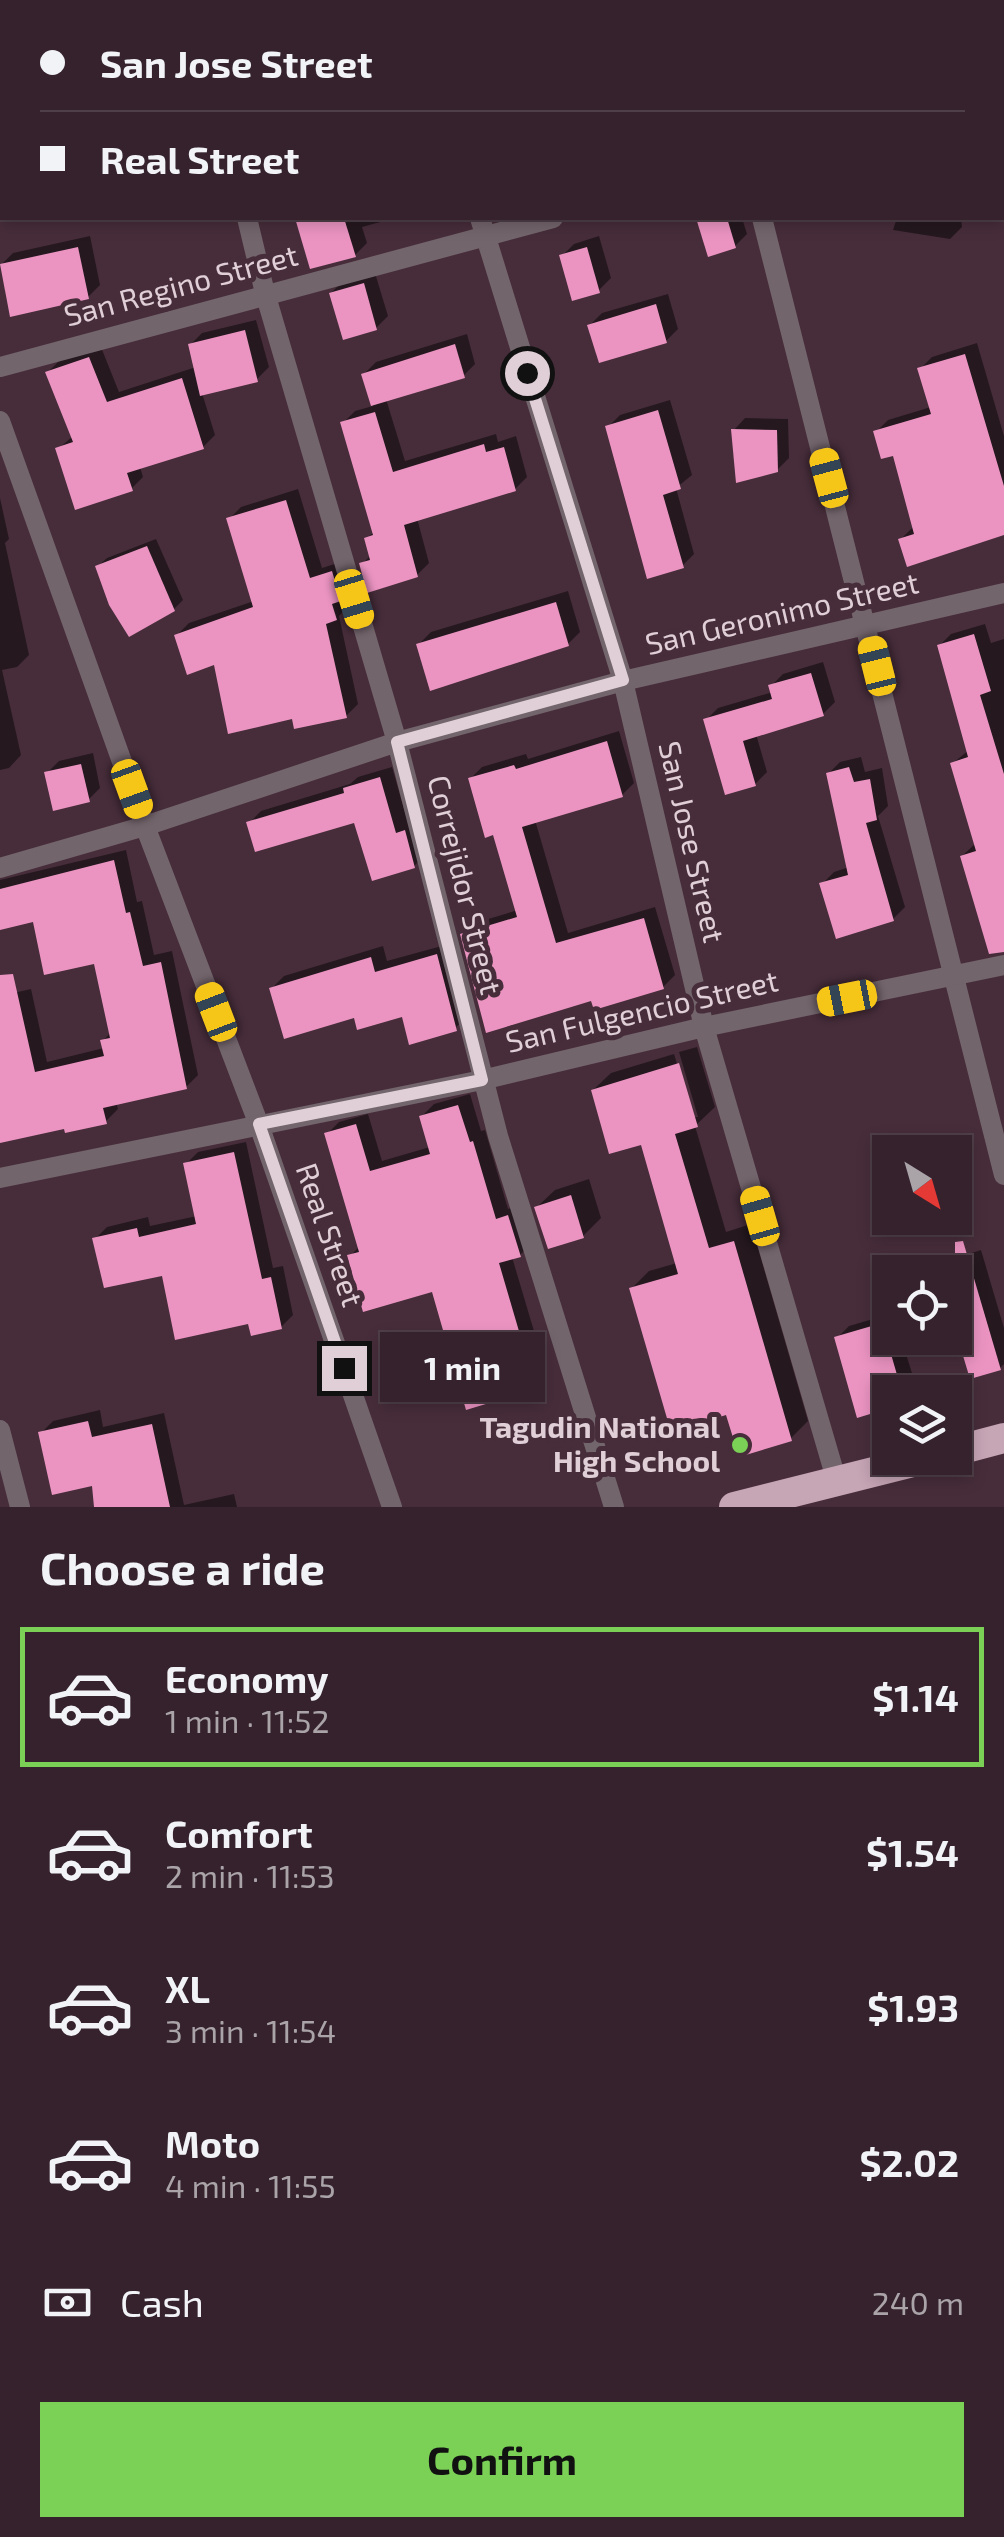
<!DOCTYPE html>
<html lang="en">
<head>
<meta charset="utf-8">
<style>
  :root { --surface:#35222c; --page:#402f38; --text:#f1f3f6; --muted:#aaa4a9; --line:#4f3f48; --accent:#7ad156 }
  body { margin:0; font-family:"Exo 2",sans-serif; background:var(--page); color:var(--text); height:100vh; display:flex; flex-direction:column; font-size:38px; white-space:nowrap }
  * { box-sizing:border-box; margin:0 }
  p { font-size:32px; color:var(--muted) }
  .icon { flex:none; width:55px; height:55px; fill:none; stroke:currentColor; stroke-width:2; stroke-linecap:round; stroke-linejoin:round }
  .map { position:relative; height:1507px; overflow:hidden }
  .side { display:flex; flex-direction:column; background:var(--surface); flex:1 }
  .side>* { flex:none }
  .guide { position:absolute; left:0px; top:0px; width:1005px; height:220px; box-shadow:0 5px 15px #0003,0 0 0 2px var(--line); display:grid; align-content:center; height:220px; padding:0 40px; background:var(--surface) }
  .needle { width:65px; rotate:143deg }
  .tools { position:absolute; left:872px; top:1135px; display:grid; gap:20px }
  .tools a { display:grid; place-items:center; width:100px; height:100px; border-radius:0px; background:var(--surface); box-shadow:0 5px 15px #0003,0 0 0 2px var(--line); font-size:50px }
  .end { position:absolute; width:45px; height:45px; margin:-22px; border:12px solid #e0cfd7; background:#111; box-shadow:0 0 0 5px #111 }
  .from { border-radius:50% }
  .bubble { position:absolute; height:70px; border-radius:0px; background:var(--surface); box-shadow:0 5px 15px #0003,0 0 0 2px var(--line); font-size:32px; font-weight:700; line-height:70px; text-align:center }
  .car { position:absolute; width:30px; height:60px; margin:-30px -15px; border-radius:12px; box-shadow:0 0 8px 2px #0007; background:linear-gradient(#f5c518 24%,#345 0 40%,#f5c518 0 76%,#345 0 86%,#f5c518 0) }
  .guide b { display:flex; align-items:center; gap:35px; height:95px; font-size:38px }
  .guide b+b { border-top:2px solid var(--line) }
  .guide i { width:25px; height:25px; background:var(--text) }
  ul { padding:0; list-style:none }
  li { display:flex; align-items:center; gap:30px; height:140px; margin:0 20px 15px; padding:0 20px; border:5px solid transparent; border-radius:0px }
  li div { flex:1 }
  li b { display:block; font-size:38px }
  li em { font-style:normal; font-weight:700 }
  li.on { border-color:var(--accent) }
  li>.icon { width:90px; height:90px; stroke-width:1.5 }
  h2 { padding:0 40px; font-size:45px; line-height:120px }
  .pay { display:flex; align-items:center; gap:25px; height:110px; padding:0 40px; font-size:38px }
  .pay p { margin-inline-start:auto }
  .primary-button { display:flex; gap:20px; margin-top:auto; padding:20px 40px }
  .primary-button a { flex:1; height:115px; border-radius:0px; background:var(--accent); color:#111; font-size:40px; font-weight:700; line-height:115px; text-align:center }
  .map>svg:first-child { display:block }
</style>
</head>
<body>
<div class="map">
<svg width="1004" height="1507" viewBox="0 0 1004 1507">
  <rect width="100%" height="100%" fill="#472d3a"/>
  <!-- shadow -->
  <g fill="#0007">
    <polygon points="298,0 386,0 387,2 290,2"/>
    <polygon points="459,0 598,0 598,2 460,2"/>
    <polygon points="895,0 943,0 944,2 896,2"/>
    <polygon points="0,120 2,120 0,198"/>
    <polygon points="298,218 395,218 362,227 367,243 355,255 312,266"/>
    <polygon points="699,218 742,218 747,234 735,246 710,254"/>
    <polygon points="897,218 961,218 962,227 950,239 893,230"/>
    <polygon points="90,236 100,285 88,297 1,265 13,253"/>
    <polygon points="599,236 611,278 599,290 562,256 574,244"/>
    <polygon points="375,273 388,316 376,328 331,293 343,281"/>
    <polygon points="668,294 678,329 666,341 590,325 602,313"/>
    <polygon points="256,320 269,367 257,379 202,393 215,435 203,447 140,467 143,477 131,489 58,449 73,436 48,372 60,360 101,347 119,392 196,367 190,345 202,333"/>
    <polygon points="467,334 475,364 463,376 386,399 405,461 496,434 498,442 516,436 527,477 515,489 417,518 429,563 417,575 362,564 371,555 366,539 375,531 343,423 355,411 373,406 364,374 376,362"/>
    <polygon points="977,343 1004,436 1004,533 901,539 913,527 895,453 876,432 888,420 931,407 920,369 932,357"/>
    <polygon points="670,400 692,475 676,488 694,554 682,566 608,427 620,415"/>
    <polygon points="745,418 788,419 789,458 777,470 734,430"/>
    <polygon points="298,489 322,568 344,561 348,606 339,616 358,704 346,716 294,716 177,635 189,623 254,601 229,519 241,507"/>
    <polygon points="0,498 9,539 5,543 29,655 17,667 2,670 21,755 9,768 0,770"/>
    <polygon points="156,539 183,600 174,609 97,567 107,558"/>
    <polygon points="568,591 580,632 568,644 419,644 431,632"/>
    <polygon points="985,624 991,643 1004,639 1004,918 962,856 975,844 953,763 969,750 939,646 951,634"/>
    <polygon points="823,662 835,702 823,714 756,734 767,772 755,784 706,720 718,708 773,692 771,686 783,674"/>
    <polygon points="619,731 634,783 622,795 535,820 568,933 655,907 675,975 663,987 593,998 463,935 475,923 518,910 494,832 470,779 482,767 526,754 528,759"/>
    <polygon points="93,753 100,788 88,800 47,773 59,761"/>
    <polygon points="861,757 865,772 882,768 888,806 878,816 905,907 893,919 822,884 834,872 849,867 828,774 840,762"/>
    <polygon points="392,767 408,823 426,854 414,866 356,820 249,823 261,811 350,784 358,777"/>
    <polygon points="126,850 137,902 142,901 154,955 172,951 198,1075 186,1087 116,1102 118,1109 106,1121 66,1126 0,1121 0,996 31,989 47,1062 104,1048 103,1041 111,1032 96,961 35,919 0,927 0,880"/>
    <polygon points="449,944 468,1016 455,1028 403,1014 355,1015 272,988 284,976 383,946 387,961"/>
    <polygon points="697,1047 715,1107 695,1126 726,1232 751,1224 808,1421 791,1438 728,1412 631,1289 649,1271 677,1263 642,1142 593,1090 611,1073 674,1054 693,1117 698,1117 679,1052"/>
    <polygon points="470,1094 481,1131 485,1130 508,1209 520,1205 532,1243 520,1255 512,1257 547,1375 535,1387 433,1289 350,1256 360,1246 327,1134 339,1122 368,1114 382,1161 430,1147 422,1116 434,1104"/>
    <polygon points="246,1142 273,1268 283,1266 293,1315 281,1327 250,1321 95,1239 107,1227 148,1217 150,1226 197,1216 186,1164 198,1152"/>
    <polygon points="589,1179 601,1218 583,1236 537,1207 555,1190"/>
    <polygon points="981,1250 1004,1328 1004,1364 1000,1368 955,1308 955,1272 944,1270 956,1258"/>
    <polygon points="890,1314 890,1338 901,1338 917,1389 913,1392 890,1392 890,1406 837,1338 849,1326"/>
    <polygon points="100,1410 103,1427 164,1413 184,1505 234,1494 237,1507 134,1507 41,1433 53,1421"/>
  </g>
  <!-- building -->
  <g fill="#eb94c2">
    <polygon points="295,218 344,218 356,257 310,269"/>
    <polygon points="696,218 727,218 736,248 708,257"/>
    <polygon points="78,247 89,299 10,317 0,264"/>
    <polygon points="587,247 600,293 572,301 559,255"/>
    <polygon points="364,283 377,330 343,340 329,293"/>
    <polygon points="656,304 667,343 599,363 587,325"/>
    <polygon points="245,330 258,382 200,396 188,344"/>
    <polygon points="455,344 465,378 371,406 361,374"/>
    <polygon points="965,354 1004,486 1004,535 907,567 898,539 914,534 893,456 881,459 873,431 931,414 917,368"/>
    <polygon points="89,357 107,402 182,378 204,449 127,473 133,491 75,510 55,448 73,442 45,372"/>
    <polygon points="658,410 681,489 663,495 684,568 647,579 605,426"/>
    <polygon points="375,412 393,472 484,444 486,452 504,447 516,491 404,525 418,577 367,593 359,563 370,560 364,538 373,535 340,422"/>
    <polygon points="731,429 777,430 778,472 736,483"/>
    <polygon points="286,500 310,578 332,571 341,601 332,604 337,620 326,624 347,718 294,729 292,719 228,734 214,665 187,675 174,635 253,607 226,518"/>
    <polygon points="147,546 175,611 129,637 109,605 95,566"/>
    <polygon points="556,602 569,646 430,691 416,644"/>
    <polygon points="974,634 991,691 980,695 1004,774 1004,952 989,954 960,856 976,851 950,763 968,757 937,645"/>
    <polygon points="811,673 824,716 743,741 756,786 725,795 703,719 772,699 768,685"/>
    <polygon points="607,741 623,797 522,827 556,943 644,918 664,989 594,1010 591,1001 486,1033 460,934 517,917 493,835 485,838 468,778 514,765 516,769"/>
    <polygon points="81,764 90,802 53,811 44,772"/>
    <polygon points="849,767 854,782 870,779 877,820 866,823 894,921 836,939 819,883 848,875 826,773"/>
    <polygon points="380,777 396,833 405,830 415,868 372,881 354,823 255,852 246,822 344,793 343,788"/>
    <polygon points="114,860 126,913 130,912 143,966 161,962 187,1089 103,1108 107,1124 65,1133 64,1129 0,1143 0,975 13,974 35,1072 104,1056 100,1040 110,1038 94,964 44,975 33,922 0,930 0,889"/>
    <polygon points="437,954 457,1031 409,1045 402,1017 357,1030 354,1018 284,1039 269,988 371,957 375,972"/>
    <polygon points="679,1063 698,1127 675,1134 709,1248 734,1241 792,1441 739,1457 726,1415 671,1432 629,1288 678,1274 641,1145 609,1154 591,1090"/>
    <polygon points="458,1105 470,1142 473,1141 496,1219 508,1215 521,1257 499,1263 536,1389 466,1410 432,1292 363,1312 347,1255 359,1252 324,1133 356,1124 370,1171 430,1154 419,1116"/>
    <polygon points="234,1152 262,1279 271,1277 282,1329 251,1336 248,1324 175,1340 162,1276 104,1288 92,1238 137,1228 139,1237 196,1224 183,1163"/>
    <polygon points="571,1195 584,1238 548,1249 534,1207"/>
    <polygon points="963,1241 1001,1370 970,1379 955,1329 955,1242"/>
    <polygon points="882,1323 902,1392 890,1392 890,1408 857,1418 834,1337"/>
    <polygon points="88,1421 92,1437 152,1424 170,1507 94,1507 92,1486 52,1495 38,1432"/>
  </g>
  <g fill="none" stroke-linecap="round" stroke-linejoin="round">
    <!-- street -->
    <g stroke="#73656c" stroke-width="20">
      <polyline points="196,0 196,2"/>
      <polyline points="417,0 418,2"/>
      <polyline points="704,0 704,2"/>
      <polyline points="963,0 964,2"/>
      <polyline points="1002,92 1004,91"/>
      <polyline points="1002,144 1004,149"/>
      <polyline points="247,218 265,293 397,742 498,1136 614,1507"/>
      <polyline points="480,218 623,681 704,1027 837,1482"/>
      <polyline points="762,218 1004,1175"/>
      <polyline points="0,367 553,218"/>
      <polyline points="0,421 145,826 259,1125 392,1507"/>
      <polyline points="0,868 145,826 397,742 623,681 1004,593"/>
      <polyline points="0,1178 482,1080 704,1027 1004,965"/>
      <polyline points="0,1430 20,1507"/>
    </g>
    <!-- highway -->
    <g stroke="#c6a5b5" stroke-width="30">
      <polyline points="955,1451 1004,1438"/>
      <polyline points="734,1507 929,1458"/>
    </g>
  </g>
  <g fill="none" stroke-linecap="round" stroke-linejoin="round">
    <!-- route -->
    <polyline stroke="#e0cfd7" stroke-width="12" points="344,1368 259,1124 482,1080 397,742 623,680 527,373"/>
  </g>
  <!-- markers -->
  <circle fill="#7ad156" stroke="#472d3a" stroke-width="4" cx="740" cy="1445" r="10"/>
  <g text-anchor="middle" stroke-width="10" stroke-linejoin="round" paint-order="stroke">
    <!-- street labels -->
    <g font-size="30" fill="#e0cfd7" stroke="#472d3a">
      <text transform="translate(181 286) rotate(-15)" y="10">San Regino Street</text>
      <text transform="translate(782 614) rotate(-13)" y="10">San Geronimo Street</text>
      <text transform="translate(691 842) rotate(77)" y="10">San Jose Street</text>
      <text transform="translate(464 885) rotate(76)" y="10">Correjidor Street</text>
      <text transform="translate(642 1012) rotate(-13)" y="10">San Fulgencio Street</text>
      <text transform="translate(329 1235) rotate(71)" y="10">Real Street</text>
    </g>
    <!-- poi labels -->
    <g font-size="30" font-weight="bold" fill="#e0cfd7" stroke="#472d3a" text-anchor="end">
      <text x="720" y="1438">Tagudin National<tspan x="720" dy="34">High School</tspan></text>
    </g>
  </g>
</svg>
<div class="tools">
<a><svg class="needle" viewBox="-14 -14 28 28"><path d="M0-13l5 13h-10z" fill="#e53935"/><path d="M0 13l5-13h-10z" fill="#aaa4a9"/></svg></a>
<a><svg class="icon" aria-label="locate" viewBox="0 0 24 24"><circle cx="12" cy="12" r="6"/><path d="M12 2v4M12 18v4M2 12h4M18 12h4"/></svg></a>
<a><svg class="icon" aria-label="layers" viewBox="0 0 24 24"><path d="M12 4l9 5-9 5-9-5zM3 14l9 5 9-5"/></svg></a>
</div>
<i class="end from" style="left:527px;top:373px"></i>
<i class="end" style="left:344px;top:1368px"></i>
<div class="bubble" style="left:380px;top:1332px;width:165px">1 min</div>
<i class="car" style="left:829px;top:478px;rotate:345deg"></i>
<i class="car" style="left:354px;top:599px;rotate:163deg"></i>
<i class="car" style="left:877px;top:666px;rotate:346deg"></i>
<i class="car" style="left:132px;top:789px;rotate:160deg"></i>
<i class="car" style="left:847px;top:998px;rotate:259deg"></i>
<i class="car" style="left:216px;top:1012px;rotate:339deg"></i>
<i class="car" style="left:760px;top:1216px;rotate:344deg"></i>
<div class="guide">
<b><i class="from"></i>San Jose Street</b>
<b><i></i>Real Street</b>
</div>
</div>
<section class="side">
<h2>Choose a ride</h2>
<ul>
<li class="on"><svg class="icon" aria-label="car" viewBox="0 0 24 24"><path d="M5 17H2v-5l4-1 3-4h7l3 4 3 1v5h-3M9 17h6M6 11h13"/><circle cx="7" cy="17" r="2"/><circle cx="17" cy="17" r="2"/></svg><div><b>Economy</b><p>1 min · 11:52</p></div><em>$1.14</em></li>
<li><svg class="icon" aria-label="car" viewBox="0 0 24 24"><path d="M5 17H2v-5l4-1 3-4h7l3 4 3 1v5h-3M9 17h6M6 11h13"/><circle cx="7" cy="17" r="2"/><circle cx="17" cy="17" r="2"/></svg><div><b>Comfort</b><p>2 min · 11:53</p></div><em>$1.54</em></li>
<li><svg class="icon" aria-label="car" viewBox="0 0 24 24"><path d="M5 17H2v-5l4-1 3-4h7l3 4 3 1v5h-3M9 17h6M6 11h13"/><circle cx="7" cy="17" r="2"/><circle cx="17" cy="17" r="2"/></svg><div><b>XL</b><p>3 min · 11:54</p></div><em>$1.93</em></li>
<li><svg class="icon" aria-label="car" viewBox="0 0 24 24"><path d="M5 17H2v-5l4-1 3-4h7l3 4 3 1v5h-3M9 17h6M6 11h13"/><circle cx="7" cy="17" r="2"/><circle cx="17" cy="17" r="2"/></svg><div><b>Moto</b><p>4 min · 11:55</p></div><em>$2.02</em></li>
</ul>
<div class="pay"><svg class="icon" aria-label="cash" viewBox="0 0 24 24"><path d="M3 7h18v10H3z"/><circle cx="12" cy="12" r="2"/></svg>Cash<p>240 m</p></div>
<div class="primary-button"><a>Confirm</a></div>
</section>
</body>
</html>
